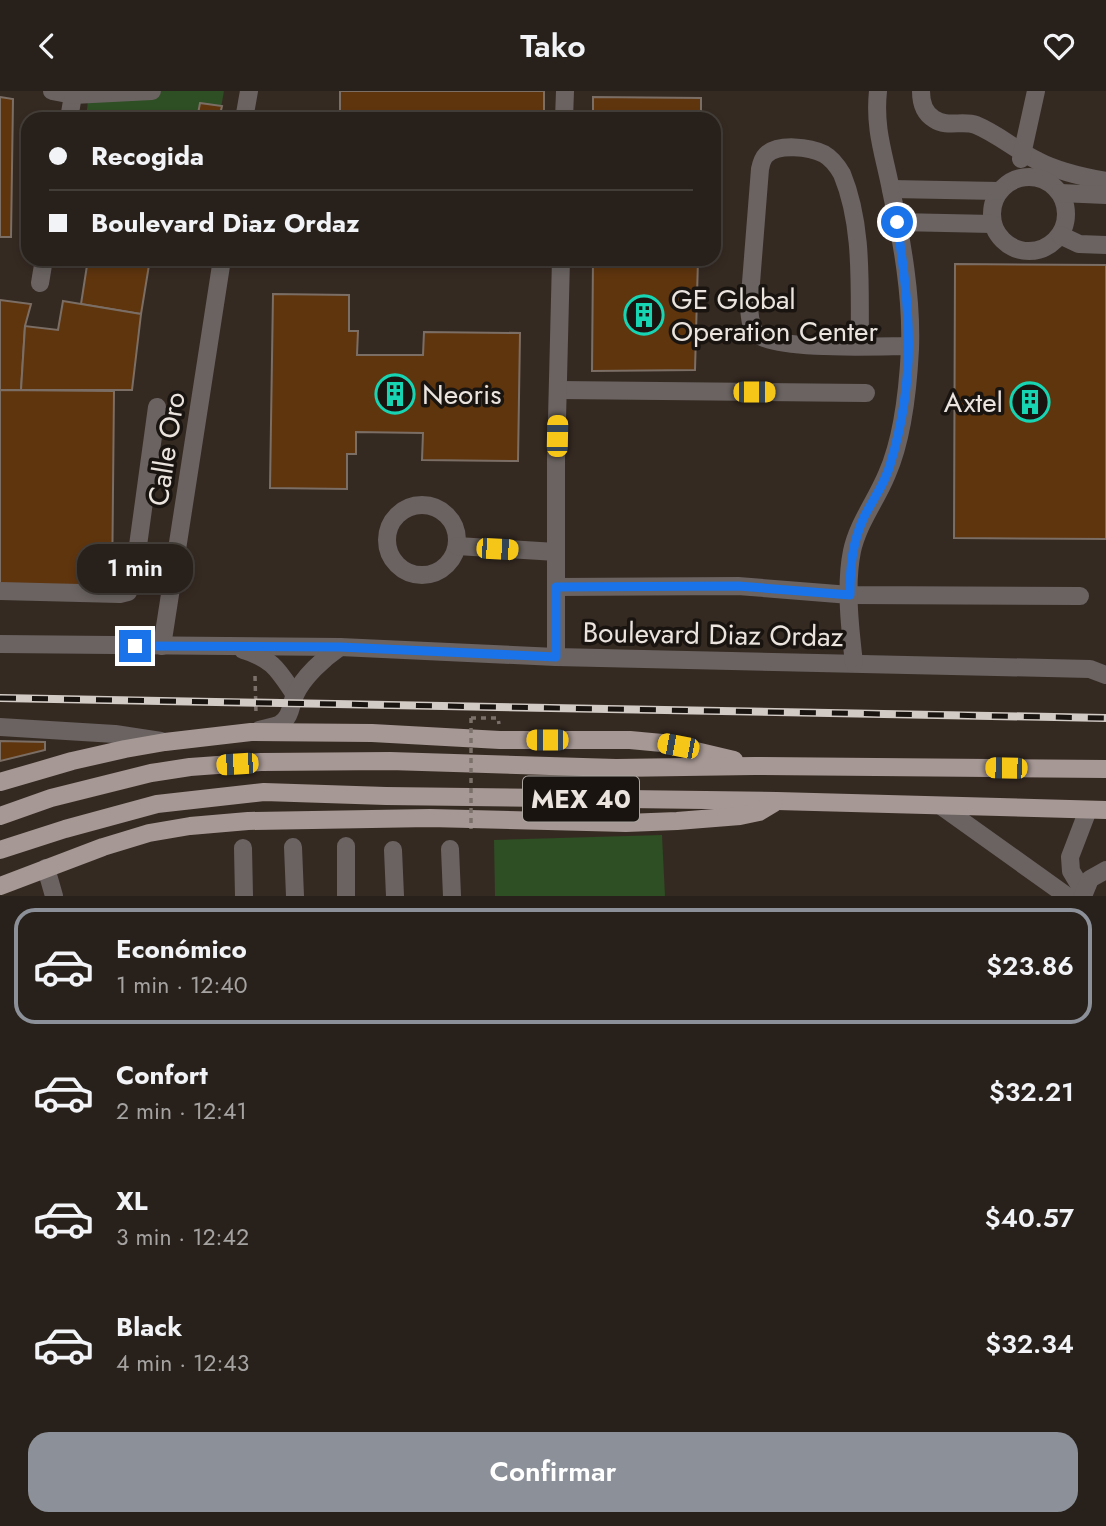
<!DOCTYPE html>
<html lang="es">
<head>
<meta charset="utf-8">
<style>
  :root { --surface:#28201a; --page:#302823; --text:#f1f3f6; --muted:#a5a3a2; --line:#443e39; --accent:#8c9099 }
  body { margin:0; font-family:Jost,sans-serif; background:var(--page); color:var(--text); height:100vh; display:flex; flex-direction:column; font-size:26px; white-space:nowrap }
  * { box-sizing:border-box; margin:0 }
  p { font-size:23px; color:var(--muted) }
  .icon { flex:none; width:38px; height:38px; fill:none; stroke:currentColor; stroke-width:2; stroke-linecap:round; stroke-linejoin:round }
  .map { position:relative; height:805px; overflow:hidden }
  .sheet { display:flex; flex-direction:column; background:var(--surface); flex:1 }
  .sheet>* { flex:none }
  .top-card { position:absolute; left:21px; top:21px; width:700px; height:154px; border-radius:21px; box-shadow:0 4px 10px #0003,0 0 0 2px var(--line); display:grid; align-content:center; height:154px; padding:0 28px; background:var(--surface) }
  .end { position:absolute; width:32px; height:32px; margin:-16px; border:9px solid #1a73e8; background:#fff; box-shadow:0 0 0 4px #fff }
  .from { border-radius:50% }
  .bubble { position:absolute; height:49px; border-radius:21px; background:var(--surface); box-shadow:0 4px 10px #0003,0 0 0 2px var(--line); font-size:23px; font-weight:600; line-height:49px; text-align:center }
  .car { position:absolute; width:21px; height:42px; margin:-21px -10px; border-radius:9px; box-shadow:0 0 5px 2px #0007; background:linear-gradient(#f5c518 24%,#345 0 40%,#f5c518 0 76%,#345 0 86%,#f5c518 0) }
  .top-card b { display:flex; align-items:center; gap:24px; height:66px; font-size:26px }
  .top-card b+b { border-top:2px solid var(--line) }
  .top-card i { width:18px; height:18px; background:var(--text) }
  ul { padding:12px 0 0; list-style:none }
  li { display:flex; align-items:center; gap:21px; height:116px; margin:0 14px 10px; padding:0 14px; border:4px solid transparent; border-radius:21px }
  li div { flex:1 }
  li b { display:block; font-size:26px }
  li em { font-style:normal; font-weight:600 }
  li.on { border-color:var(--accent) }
  li>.icon { width:63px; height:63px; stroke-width:1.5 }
  .action { display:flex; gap:14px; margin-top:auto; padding:14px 28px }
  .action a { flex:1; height:80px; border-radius:21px; background:var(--accent); color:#fff; font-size:28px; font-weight:600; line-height:80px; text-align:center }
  header { display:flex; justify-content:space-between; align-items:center; height:91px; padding:0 28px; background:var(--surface); font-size:32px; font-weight:600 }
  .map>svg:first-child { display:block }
</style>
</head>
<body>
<header><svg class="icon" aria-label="back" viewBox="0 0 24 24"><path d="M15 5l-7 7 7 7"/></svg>Tako<svg class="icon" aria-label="heart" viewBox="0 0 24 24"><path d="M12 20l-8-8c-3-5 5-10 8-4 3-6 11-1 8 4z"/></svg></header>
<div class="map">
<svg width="1106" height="805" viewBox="0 0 1106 805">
  <rect width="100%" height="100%" fill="#352a22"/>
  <!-- green -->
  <g fill="#2e4e24">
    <polygon points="89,0 224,0 219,28 86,28"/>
    <polygon points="662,744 665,805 495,805 494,749"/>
  </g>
  <!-- building -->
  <g fill="#5f350e" stroke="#7b6e65" stroke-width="2">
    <rect x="340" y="0" width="204" height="28"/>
    <polygon points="0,6 13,8 11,146 0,146"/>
    <polygon points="593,6 701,7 701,28 593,28"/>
    <polygon points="200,12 222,15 219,28 197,28"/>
    <polygon points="88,168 150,168 141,223 81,213"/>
    <polygon points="416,168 542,168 542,170"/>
    <polygon points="593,168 698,168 695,279 592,280"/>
    <polygon points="955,173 1106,174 1106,448 954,447"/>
    <polygon points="273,203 349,204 349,240 358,240 357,264 423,264 424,241 520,242 518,370 422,369 423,342 356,341 356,363 347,363 347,398 270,397"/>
    <polygon points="0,209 31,213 25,235 21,299 0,299"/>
    <polygon points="63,210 141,223 132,299 21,299 25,235 58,239"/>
    <polygon points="0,299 114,300 112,499 0,498"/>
    <polygon points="0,650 45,651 45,659 0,670"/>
  </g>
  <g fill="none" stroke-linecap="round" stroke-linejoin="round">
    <!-- path -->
    <g stroke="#7b716a" stroke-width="3.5" stroke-dasharray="5 5" stroke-linecap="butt">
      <polyline points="255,585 256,622"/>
      <polyline points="471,627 498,627 499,633"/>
    </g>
    <!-- minor -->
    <g stroke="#6a6361" stroke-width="18">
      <polyline points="52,0 73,4 69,28"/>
      <path d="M921 0C921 11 924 22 934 28 947 37 963 29 976 34 998 43 1017 60 1038 70 1059 81 1083 86 1106 90"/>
      <polyline points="73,4 152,0"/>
      <polyline points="244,28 249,0"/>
      <polyline points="564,28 565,0"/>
      <polyline points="1021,68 1036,0"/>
      <circle cx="1029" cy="123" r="37"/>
      <polyline points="891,98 999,100"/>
      <polyline points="1060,102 1106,104"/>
      <polyline points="897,131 993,133"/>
      <polyline points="1060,144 1079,153 1106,154"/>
      <polyline points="40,192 44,168"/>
      <path d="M860 255C859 199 864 136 842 83 838 76 831 67 824 63 810 56 778 52 766 64 762 68 761 73 760 78L749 217C750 226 750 236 757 243 775 260 882 255 910 255"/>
      <polyline points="558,299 866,302"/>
      <circle cx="422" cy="449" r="35"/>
      <polyline points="457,455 556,461"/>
      <polyline points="556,496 738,495 850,504 1080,505"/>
      <polyline points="0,500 120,503 128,501 133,491 157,316"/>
      <polyline points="0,553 340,556 556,566 1090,578 1106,584"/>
      <polyline points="162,555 222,168"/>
      <path d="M243 559C273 568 278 579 295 604"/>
      <polyline points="556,566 556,368 561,168"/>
      <path d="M854 572C850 538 845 494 852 460 858 432 876 410 887 383 903 347 908 297 910 258 912 206 902 150 891 99 884 63 874 38 878 0"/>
      <polyline points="0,636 115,643 161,650"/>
      <path d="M259 639C265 637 274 636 280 633 292 625 290 614 295 604 303 586 324 567 340 556"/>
      <polyline points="941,715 1067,805"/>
      <polyline points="346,755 346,805"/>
      <polyline points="293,756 295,805"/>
      <polyline points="243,757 244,805"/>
      <polyline points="450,758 452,805"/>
      <polyline points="393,759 395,805"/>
      <polyline points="46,777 54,805"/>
      <polyline points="1083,800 1071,780 1070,766 1088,719"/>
      <polyline points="1083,805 1090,788 1106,779"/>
    </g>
    <!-- major -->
    <g stroke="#a69895" stroke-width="18">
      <polyline points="0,691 72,670 125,658 165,651 251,641 372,642 500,649 630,649 662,652 734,669"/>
      <polyline points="0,725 51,707 151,682 190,676 261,671 390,670 616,677 754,675 1106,678"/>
      <polyline points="0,759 65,738 157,713 264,701 386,705 777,710 1106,719"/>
      <polyline points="0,795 103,756 149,742 190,735 248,730 430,727 626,732 677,730 740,725 759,721 774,712"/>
    </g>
    <!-- rail casing -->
    <g stroke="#d2cac5" stroke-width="8">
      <polyline id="rail" points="0,607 1106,627"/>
    </g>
    <!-- rail -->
    <use href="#rail" stroke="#191410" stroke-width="5" stroke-dasharray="16" stroke-linecap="butt"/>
    <!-- path-bridge -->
    <polyline stroke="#7b716a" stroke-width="3.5" stroke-dasharray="5 5" stroke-linecap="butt" points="471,627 471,738"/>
  </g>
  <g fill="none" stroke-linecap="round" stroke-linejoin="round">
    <!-- route -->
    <path stroke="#1a73e8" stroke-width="9" d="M135 555 340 556 556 566V496L738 495 850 504C850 476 852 452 864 426 873 408 885 393 890 374 917 285 910 221 897 131"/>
  </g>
  <!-- icons -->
  <defs>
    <g id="building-ring" transform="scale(2.0125)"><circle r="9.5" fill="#191410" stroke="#17d5b2" stroke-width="1.5"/><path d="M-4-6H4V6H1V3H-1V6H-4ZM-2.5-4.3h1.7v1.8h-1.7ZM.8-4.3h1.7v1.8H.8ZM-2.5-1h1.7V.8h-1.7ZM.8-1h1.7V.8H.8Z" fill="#17d5b2"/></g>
  </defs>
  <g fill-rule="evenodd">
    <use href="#building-ring" x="644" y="224"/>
    <use href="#building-ring" x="395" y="303"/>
    <use href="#building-ring" x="1030" y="311"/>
  </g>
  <g text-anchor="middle" stroke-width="7" stroke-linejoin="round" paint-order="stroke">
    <!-- shield labels -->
    <rect fill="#191410" stroke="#aba5a0" stroke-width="2" x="523" y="685.5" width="116" height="45" rx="5"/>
    <g font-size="26" font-weight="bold" fill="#eae3de">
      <text x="581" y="717">MEX 40</text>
    </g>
    <!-- poi labels -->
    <g font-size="28" fill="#eae3de" stroke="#191410" text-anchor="start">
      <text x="671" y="218">GE Global<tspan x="671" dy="32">Operation Center</tspan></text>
      <text x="422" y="313">Neoris</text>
      <text x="1003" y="321" text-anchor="end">Axtel</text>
    </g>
    <!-- street labels -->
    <g font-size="28" fill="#eae3de" stroke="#191410">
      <text transform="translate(166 358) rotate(-81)" y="10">Calle Oro</text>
      <text transform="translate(713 543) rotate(1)" y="10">Boulevard Diaz Ordaz</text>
    </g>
  </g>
</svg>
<i class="end from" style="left:897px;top:131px"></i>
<i class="end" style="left:135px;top:555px"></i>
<div class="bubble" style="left:77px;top:453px;width:116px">1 min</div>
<i class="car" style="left:754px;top:301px;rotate:90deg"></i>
<i class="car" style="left:557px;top:345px;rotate:1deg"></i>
<i class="car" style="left:497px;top:458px;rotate:93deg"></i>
<i class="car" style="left:547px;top:649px;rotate:270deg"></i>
<i class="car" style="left:678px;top:655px;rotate:281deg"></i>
<i class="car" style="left:237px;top:673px;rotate:266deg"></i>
<i class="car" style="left:1006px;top:677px;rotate:271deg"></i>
<div class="top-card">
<b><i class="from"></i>Recogida</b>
<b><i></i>Boulevard Diaz Ordaz</b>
</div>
</div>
<section class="sheet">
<ul>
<li class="on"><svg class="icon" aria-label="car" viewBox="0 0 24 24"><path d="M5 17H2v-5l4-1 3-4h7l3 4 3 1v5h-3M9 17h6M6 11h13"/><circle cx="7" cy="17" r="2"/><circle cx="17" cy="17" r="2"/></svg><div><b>Económico</b><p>1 min · 12:40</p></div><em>$23.86</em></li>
<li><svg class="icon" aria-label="car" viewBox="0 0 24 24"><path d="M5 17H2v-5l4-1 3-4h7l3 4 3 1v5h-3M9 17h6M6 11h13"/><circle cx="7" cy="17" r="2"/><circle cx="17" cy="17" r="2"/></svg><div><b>Confort</b><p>2 min · 12:41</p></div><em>$32.21</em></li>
<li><svg class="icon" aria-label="car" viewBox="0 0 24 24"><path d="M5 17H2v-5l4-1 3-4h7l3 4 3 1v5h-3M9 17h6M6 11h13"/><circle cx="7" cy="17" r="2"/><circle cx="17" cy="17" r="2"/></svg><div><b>XL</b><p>3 min · 12:42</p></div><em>$40.57</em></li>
<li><svg class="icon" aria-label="car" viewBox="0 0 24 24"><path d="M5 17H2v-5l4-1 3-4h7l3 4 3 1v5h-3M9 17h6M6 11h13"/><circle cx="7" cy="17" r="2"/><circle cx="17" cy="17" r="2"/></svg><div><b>Black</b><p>4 min · 12:43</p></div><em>$32.34</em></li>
</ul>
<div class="action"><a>Confirmar</a></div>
</section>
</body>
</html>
